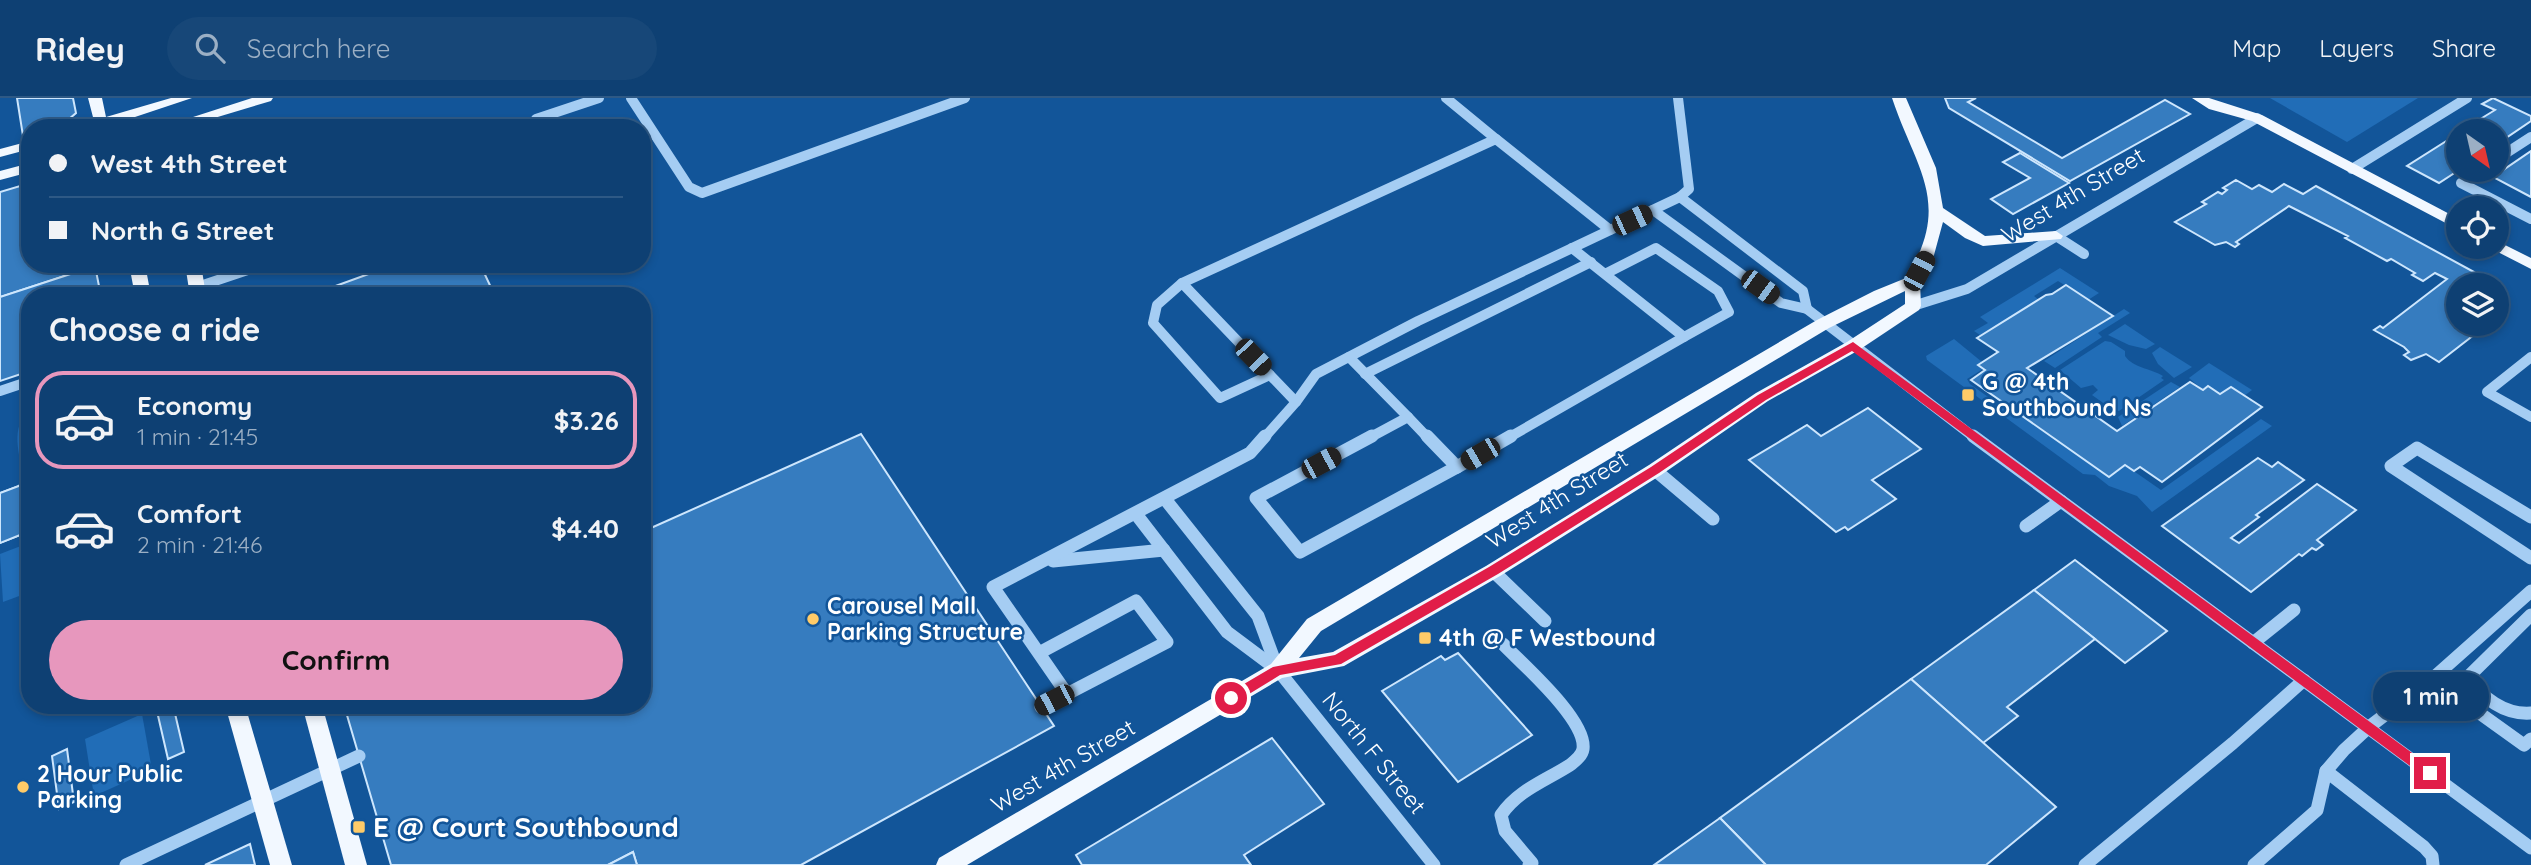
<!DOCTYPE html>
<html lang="en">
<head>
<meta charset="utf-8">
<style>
  :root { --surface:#0e4073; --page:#174778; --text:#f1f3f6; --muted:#9bafc4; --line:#2e5985; --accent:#e797bd }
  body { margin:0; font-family:Quicksand,sans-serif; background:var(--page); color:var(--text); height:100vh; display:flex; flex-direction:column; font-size:26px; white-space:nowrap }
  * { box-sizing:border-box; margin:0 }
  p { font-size:23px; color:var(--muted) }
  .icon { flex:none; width:38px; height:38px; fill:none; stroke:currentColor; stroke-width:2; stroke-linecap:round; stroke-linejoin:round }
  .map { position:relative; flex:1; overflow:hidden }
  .sheet { position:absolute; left:21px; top:189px; width:630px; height:427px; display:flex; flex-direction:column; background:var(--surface); border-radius:28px; box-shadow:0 4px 10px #0003,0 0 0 2px var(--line) }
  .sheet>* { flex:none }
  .guide { position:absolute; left:21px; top:21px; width:630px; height:154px; border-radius:28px; box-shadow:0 4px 10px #0003,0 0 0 2px var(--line); display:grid; align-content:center; height:154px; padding:0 28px; background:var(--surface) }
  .needle { width:46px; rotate:146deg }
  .buttons { position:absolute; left:2446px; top:21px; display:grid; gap:14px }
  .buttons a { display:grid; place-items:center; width:63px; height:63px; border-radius:50%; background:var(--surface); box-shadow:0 4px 10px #0003,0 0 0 2px var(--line); font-size:35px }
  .end { position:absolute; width:32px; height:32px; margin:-16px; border:9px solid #e11d48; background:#fff; box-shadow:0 0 0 4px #fff }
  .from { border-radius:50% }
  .bubble { position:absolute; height:49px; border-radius:24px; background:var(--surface); box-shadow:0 4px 10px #0003,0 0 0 2px var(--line); font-size:23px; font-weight:800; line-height:49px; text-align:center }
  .car { position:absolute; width:21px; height:42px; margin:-21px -10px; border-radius:9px; box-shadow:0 0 5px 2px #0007; background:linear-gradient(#222 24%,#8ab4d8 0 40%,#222 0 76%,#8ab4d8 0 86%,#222 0) }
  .guide b { display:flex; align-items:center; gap:24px; height:66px; font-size:26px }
  .guide b+b { border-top:2px solid var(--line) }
  .guide i { width:18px; height:18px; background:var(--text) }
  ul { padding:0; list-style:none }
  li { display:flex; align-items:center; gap:21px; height:98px; margin:0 14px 10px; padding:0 14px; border:4px solid transparent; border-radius:28px }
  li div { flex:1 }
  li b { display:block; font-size:26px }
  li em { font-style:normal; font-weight:800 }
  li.current { border-color:var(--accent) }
  li>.icon { width:63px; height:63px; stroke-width:1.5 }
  h2 { padding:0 28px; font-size:32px; line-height:84px }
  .primary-button { display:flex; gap:14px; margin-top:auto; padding:14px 28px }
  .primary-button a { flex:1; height:80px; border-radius:42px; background:var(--accent); color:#111; font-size:28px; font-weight:800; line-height:80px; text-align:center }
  header { display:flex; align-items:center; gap:42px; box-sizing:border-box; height:98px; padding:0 35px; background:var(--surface); border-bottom:2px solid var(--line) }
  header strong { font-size:33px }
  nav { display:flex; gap:38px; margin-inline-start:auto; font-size:24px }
  .search { width:490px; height:63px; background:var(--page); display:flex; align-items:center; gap:18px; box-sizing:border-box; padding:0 24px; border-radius:38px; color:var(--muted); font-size:26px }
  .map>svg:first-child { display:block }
</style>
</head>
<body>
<header>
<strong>Ridey</strong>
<div class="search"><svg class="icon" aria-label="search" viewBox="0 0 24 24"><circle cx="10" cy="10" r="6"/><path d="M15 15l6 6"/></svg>Search here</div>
<nav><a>Map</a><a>Layers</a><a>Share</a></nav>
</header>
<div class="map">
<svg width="2531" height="767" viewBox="0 0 2531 767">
  <rect width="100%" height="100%" fill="#125599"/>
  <!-- green -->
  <g fill="#216db7">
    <polygon points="2270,0 2418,0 2347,44"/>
    <polygon points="2060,170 2099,195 2088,202 2058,183 2034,198 2039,202 1980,237 1974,233 1988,225 1980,219"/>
    <polygon points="2124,211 2130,215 2098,235 2102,239 2055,270 2044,263"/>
    <polygon points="2125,226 2155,246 2146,251 2129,247 2108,237"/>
    <polygon points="1954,241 1982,264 1978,267 1983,271 1967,281 1970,286 2009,314 2013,311 2108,378 2125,367 2161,392 2261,321 2272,328 2152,414 2137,398 2109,388 2095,377 2083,376 1927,262 1926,258"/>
    <path d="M2105 243 2111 244 2125 253V258C2133 270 2150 270 2163 278L2161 280 2164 282 2119 313 2113 312 2092 297 2098 292 2093 287 2081 290 2060 272Z"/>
    <polygon points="2160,249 2192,269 2174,280 2158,266 2152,255"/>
    <polygon points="2209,265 2252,292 2244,298 2203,292 2189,280"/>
    <polygon points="2171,284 2180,289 2122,328 2118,319"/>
    <path d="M30 312V373L23 380C20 356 9 329 30 312Z"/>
    <polygon points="26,446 30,494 3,504 0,456"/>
    <polygon points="142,616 152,672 94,698 85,641"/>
  </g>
  <!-- building -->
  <g fill="#367cbf" stroke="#cde6fd" stroke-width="2">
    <polygon points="17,0 73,0 76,15 62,27 30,30 30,36 23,38"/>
    <polygon points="1945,0 1976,0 1968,4 2062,60 2165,2 2190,16 2070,83 1949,10"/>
    <polygon points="2493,0 2531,18 2531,23 2497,46 2497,33 2461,33 2495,12 2482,6"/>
    <polygon points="2459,35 2459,72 2439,85 2407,68"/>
    <polygon points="2531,53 2531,99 2493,79"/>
    <polygon points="2020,55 2069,85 2013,116 1991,101 2030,80 2003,64"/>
    <polygon points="2236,82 2252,91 2259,87 2272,94 2284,86 2303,96 2316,88 2474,174 2468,179 2484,187 2459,187 2459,226 2488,226 2439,264 2426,256 2411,262 2404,257 2409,254 2404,249 2374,232 2380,228 2383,230 2447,181 2435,175 2423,183 2412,177 2415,175 2391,161 2387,163 2345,140 2348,138 2289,108 2236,144 2239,146 2235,149 2226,144 2215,147 2175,124 2206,106 2202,104 2218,94 2222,96 2227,92 2223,90"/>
    <polygon points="30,85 30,166 91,166 92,169 0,199 0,94"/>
    <polygon points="396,166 480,166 495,198 308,198"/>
    <polygon points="95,168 101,198 30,198 30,273 0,283 0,199"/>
    <polygon points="2066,187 2113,218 2027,270 2117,333 2190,284 2203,292 2208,288 2220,296 2231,289 2262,309 2162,384 2140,369 2134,373 2125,367 2109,379 1971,282 1985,272 1978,267 1998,254 1977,240 2046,197 2052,196"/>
    <polygon points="1868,310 1921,351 1872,382 1896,401 1848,432 1845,429 1836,434 1749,362 1807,327 1821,338"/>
    <polygon points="861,336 1054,628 801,767 637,767 633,754 608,767 391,767 344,607 642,607 642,434"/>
    <polygon points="2258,360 2272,369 2278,364 2304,382 2256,417 2259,419 2231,440 2239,445 2317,386 2356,412 2317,442 2323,447 2316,452 2312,450 2302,458 2299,456 2251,494 2162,428"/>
    <polygon points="30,373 30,433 0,445 0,395 19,388"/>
    <polygon points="30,373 30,433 0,445 0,395 19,388"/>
    <polygon points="2075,462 2167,533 2125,565 2034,492"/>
    <polygon points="2034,492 2095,541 2007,609 2018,618 1983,645 1911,581"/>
    <polygon points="1458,555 1532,637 1458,684 1382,593 1441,558 1445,562"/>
    <polygon points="1911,581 2056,709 1986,767 1766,767 1720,720"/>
    <polygon points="159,607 173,607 184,654 168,661 156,609"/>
    <polygon points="1272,640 1324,706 1244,757 1251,767 1082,767 1076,757"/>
    <polygon points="67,651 74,704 59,711 52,658"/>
    <polygon points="1720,720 1766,767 1654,767"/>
    <polygon points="250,746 255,767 205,767"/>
    <polygon points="633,754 637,767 608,767"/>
  </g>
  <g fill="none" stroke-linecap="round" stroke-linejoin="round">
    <!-- minor-far1 -->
    <g stroke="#a5cdf3" stroke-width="10">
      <polyline points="631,0 689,89 702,95 965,0"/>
      <polyline points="1446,0 1496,41"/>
      <polyline points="536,21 599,0"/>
      <polyline points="2497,61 2531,39"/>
      <polyline points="2352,71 2467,0"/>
      <polyline points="2481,72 2461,85 2531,121"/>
      <polyline points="1680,99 1803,193 1807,211"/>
      <polyline points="1653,112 1781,205 1807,211 1975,340"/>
      <polyline points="2056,138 2084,156"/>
      <polyline points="1572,150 1684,239 1729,214 1718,193 1656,150 1605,176"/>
      <polyline points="1182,185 1157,207 1153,225 1220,300 1270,277"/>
      <polyline points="197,189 266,166"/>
      <polyline points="1913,208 1967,191 2257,20"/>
      <polyline points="1349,259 1408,319"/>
      <polyline points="2531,259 2487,294 2531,319"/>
      <polyline points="1365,276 1591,164"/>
      <polyline points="0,293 30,283"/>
      <polyline points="1296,304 1182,185 1496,41 1610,132"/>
      <polyline points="1408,319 1428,340"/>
      <polyline points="1264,340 1296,304 1316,276 1418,223 1680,99 1689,91 1678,0"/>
      <polyline points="1369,340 1408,319"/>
      <polyline points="1508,340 1684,239"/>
    </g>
    <!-- minor -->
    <g stroke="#a5cdf3" stroke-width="13">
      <polyline points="1372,338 1256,400 1300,454 1457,369 1427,338"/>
      <polyline points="1973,338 2531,750"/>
      <polyline points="1457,369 1511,338"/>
      <polyline points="1655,372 1713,421"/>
      <polyline points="1165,401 1258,518 1278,572"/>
      <polyline points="1136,416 1227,534 1278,572 1434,767"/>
      <polyline points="2531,419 2417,350 2391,368 2531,460"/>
      <polyline points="2026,428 2061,403"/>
      <polyline points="1053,463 1164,452"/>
      <polyline points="1493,473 1545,523"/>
      <path d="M2531 517 2469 578C2481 600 2505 617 2531 615"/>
      <polyline points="2253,545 2294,512"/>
      <path d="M1503 546C1522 566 1587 622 1583 651 1582 658 1575 663 1570 667 1545 683 1518 692 1501 717L1505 733 1532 765 1529 767"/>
      <polyline points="1039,555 1136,503 1167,544 1067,596 993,489 1250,355 1265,338"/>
      <polyline points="2432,581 2524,647 2531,641"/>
      <polyline points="1041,609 1067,596"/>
      <polyline points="2326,673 2424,749 2432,758 2433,767"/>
      <polyline points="126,767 359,658"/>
      <polyline points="2085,767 2233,645 2304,582"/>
      <polyline points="2254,767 2317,712 2326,673 2344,652 2369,629 2432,581 2531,493"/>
    </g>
    <!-- major -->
    <g fill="#f2f8ff" fill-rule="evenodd">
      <polygon points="88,0 102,0 106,19 171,0 192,0 108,28 109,30 79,30 94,23"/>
      <polygon points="252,0 273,0 271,3 181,30 159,30"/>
      <path d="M1892 0H1906L1936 70 1943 110 1985 138 2056 133 2063 138 2061 141 1983 148 1965 140 1943 124 1934 157 1920 184 1921 208 1919 212 1859 252 1768 303 1661 377 1500 478 1344 568 1282 580 967 767H936L939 760 1271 566 1307 521 1817 222 1874 193 1906 180C1953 104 1916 72 1892 0ZM1905 193V206L1847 244 1756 295 1649 367 1486 468 1333 554 1299 560 1321 533 1829 230Z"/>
      <polygon points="2192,0 2209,0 2262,17 2459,121 2459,132 2252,23 2209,11"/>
      <polygon points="30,43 30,51 0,59 0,51"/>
      <polygon points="30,65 30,74 0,82 0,73"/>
      <polygon points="2497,143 2531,160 2531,171 2492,151 2490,149 2497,149"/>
      <polygon points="129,166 145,166 151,198 135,198"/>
      <polygon points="185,166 201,166 206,198 190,198"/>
      <polygon points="225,607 245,607 292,767 270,767"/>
      <polygon points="302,607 322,607 367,767 345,767"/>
    </g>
  </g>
  <!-- route -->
  <polygon fill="#e11d48" points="1853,244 2434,671 2434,679 2425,679 1852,253 1766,302 1659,375 1498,476 1341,566 1280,577 1236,604 1227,604 1227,596 1273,569 1335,557 1489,469 1651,369 1758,297"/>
  <!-- markers -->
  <g fill="#ffcb68" stroke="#125599" stroke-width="2.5">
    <rect x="1961" y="290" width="14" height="14" rx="3.5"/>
    <circle cx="813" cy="521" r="7"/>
    <rect x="1418" y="533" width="14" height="14" rx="3.5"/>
    <circle cx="23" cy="689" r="7"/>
    <rect x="352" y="722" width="14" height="14" rx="3.5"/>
  </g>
  <g text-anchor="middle" stroke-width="5" stroke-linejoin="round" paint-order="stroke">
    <!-- street labels -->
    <g font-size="23" fill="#fff" stroke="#125599">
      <text transform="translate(2073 97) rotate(-31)" y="8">West 4th Street</text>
      <text transform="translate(1557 402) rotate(-32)" y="8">West 4th Street</text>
      <text transform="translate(1374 655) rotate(51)" y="8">North F Street</text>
      <text transform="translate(1063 668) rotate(-30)" y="8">West 4th Street</text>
    </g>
    <!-- poi labels -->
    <g font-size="23" font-weight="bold" fill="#fff" stroke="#125599" text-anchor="start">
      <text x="1982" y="292">G @ 4th<tspan x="1982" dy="26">Southbound Ns</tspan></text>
      <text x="827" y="516">Carousel Mall<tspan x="827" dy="26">Parking Structure</tspan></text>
      <text x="1439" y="548">4th @ F Westbound</text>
      <text x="37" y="684">2 Hour Public<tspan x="37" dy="26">Parking</tspan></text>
    </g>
    <!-- near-poi labels -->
    <g font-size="28" font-weight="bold" fill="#fff" stroke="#125599" text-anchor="start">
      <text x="373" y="739">E @ Court Southbound</text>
    </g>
  </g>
</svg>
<div class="buttons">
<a><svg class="needle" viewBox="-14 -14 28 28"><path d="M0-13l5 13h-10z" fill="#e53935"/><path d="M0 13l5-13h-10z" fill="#9bafc4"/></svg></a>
<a><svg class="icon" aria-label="locate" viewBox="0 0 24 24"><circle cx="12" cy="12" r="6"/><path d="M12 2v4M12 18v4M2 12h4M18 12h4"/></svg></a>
<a><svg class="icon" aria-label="layers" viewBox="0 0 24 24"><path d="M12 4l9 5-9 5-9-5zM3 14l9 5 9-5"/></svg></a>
</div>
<i class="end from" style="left:1231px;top:600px"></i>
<i class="end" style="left:2430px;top:675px"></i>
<div class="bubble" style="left:2373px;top:574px;width:116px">1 min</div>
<i class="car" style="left:1632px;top:122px;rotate:65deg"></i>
<i class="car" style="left:1919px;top:173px;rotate:28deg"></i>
<i class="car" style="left:1760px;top:189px;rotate:126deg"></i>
<i class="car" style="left:1253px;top:259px;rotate:136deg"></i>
<i class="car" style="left:1480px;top:356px;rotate:240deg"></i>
<i class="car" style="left:1321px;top:365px;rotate:62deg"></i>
<i class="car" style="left:1054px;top:602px;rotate:243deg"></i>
<div class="guide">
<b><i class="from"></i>West 4th Street</b>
<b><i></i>North G Street</b>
</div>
<section class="sheet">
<h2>Choose a ride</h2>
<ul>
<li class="current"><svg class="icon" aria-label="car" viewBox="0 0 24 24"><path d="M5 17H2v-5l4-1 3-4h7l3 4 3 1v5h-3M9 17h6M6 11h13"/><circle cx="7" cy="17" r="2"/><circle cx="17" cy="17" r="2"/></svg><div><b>Economy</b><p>1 min · 21:45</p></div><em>$3.26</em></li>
<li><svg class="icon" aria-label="car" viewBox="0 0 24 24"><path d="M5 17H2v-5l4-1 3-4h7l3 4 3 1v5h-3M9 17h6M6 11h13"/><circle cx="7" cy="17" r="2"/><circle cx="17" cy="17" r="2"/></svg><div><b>Comfort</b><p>2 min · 21:46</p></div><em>$4.40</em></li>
</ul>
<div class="primary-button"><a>Confirm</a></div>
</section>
</div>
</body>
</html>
